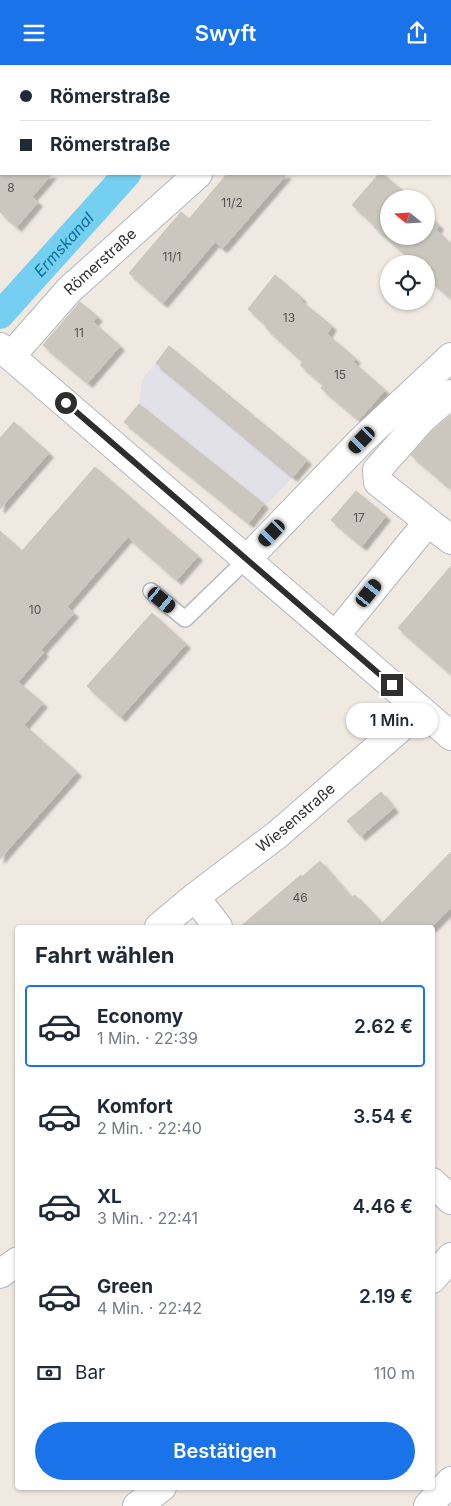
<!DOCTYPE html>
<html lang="de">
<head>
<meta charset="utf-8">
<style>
  :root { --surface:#fff; --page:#f6f6f7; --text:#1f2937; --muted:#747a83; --line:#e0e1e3; --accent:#1a73e8 }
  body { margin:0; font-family:Inter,sans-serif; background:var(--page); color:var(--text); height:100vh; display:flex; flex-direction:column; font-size:19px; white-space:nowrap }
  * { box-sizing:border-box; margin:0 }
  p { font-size:16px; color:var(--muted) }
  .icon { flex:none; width:28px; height:28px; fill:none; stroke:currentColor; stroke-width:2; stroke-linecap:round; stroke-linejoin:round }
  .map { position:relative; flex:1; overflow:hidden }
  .panel { position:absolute; left:15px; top:860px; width:420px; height:565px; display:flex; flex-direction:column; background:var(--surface); border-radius:5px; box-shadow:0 1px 4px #0004 }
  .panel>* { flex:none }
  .guide { position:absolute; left:0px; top:0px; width:451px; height:110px; box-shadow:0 1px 4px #0004; display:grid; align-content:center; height:110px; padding:0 20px; background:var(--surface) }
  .needle { width:32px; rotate:288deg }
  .tools { position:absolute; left:380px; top:125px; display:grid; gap:10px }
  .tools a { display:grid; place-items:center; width:55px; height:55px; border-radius:50%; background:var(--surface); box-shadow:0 1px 4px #0004; font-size:25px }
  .end { position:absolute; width:22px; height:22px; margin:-11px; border:6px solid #2e2e2e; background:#fff; box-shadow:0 0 0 2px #fff }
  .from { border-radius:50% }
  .bubble { position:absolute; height:35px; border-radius:18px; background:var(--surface); box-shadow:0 1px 4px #0004; font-size:16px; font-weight:600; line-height:35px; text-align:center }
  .car { position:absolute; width:15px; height:30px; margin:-15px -8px; border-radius:6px; box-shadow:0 0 4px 1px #0007; background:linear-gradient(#222 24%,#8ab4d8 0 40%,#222 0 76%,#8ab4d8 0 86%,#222 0) }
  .guide b { display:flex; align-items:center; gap:18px; height:48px; font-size:19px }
  .guide b+b { border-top:1px solid var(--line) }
  .guide i { width:12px; height:12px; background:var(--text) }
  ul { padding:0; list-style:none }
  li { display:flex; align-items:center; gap:15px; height:82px; margin:0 10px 8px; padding:0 10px; border:2px solid transparent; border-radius:5px }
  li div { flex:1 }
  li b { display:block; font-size:19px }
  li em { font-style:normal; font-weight:600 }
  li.selected { border-color:var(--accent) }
  li>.icon { width:45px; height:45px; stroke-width:1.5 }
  h2 { padding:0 20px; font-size:22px; line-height:60px }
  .pay { display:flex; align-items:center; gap:12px; height:55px; padding:0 20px; font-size:19px }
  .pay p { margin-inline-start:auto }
  .action { display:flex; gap:10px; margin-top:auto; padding:10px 20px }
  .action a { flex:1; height:58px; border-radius:30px; background:var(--accent); color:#fff; font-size:20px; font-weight:600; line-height:58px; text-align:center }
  header { display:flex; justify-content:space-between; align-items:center; height:65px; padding:0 20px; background:var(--accent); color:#fff; font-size:22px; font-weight:600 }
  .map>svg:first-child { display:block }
</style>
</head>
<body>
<header><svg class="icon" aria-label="menu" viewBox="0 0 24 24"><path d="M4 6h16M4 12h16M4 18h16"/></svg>Swyft<svg class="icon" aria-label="share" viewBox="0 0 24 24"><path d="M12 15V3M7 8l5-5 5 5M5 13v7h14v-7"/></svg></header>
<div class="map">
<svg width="451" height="1441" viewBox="0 0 451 1441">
  <defs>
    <filter id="shadow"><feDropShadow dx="4.5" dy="4.5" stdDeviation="1" flood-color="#0004"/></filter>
  </defs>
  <rect width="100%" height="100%" fill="#efe9e1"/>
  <!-- industrial -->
  <polygon fill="#e3e1e8" points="169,281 307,395 293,412 249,458 124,357 139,339 142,315"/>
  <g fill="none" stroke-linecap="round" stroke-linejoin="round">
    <!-- stream -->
    <polyline stroke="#75cff0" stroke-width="8" points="450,100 451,101"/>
    <!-- canal -->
    <g stroke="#75cff0" stroke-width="28">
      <polyline points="248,1 250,0"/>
      <path id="s1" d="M0 250 127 109"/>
    </g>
  </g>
  <!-- building -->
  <g fill="#cbc7bf" stroke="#cbc5ba" filter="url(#shadow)">
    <polygon points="0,109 52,109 32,132 38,137 17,162 0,147"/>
    <polygon points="227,109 287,109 223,183 215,177 163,238 129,208 181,147 189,154"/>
    <polygon points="379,109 383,109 410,132 409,134 389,134 389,171 426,171 426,149 439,160 436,165 451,179 451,233 426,212 426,199 411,199 408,197 411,194 374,162 375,160 352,140"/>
    <polygon points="275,210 302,233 300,235 332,261 327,269 356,294 353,297 385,325 359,355 321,323 324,320 300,300 303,297 266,263 267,261 248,244"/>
    <polygon points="80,237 98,252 93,257 120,281 88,318 43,280"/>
    <polygon points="169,281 307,395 293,412 156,298"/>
    <polygon points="139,339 264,439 249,458 124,357"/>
    <polygon points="451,350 451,424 411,390 433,365"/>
    <polygon points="14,357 49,388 0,444 0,373"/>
    <polygon points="95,402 198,491 177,515 128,472 67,542 74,548 41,585 44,587 18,617 43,638 24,660 77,707 0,794 0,466 22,486"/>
    <polygon points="356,426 386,451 362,481 331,455"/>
    <polygon points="451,501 451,609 398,563"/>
    <polygon points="152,548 186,579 121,652 87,621"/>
    <polygon points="381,727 394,743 361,771 347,756"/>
    <polygon points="451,787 451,843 432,862 240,862 301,810 302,812 320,796 352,833 355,830 382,858"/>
  </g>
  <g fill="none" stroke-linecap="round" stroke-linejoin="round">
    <!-- service casing -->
    <g stroke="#b4b7c1" stroke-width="18">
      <polyline id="service" points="151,526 185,554 246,495"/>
    </g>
    <!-- minor casing -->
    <g stroke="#b4b7c1" stroke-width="30">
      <g id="minor">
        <polyline points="57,1 59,0"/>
        <polyline points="312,1 314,0"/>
        <polyline points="0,65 1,63"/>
        <polyline points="0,282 451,671"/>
        <path id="s2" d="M11 291 69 225 198 109"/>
        <polyline points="451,329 422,354 377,405 378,417 451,475"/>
        <polyline points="246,495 362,375 451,292"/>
        <polyline points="335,571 428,457"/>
        <polyline points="195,832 218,862"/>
        <path id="s3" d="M159 862 195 832 278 769 421 645"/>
        <polyline points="432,1117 451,1135"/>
        <polyline points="0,1209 18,1196"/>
        <polyline points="432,1214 451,1192"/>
        <polyline points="137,1441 162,1422"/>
        <polyline points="428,1441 451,1416"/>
      </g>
    </g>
    <!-- service -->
    <use href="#service" stroke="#fff" stroke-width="15"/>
    <!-- minor -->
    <use href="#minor" stroke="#fff" stroke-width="28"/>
  </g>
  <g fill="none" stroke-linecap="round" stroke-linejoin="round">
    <!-- route -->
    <polyline stroke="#2e2e2e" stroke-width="6" points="66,338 392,620"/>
  </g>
  <g text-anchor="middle" stroke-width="4" stroke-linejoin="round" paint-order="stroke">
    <!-- number labels -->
    <g font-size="12" fill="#555452">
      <text x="11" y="127">8</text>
      <text x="232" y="142">11/2</text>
      <text x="172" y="196">11/1</text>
      <text x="289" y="257">13</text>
      <text x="79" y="272">11</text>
      <text x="340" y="314">15</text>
      <text x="359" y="457">17</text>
      <text x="35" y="549">10</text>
      <text x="300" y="837">46</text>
    </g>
    <!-- street labels -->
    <g font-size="15" fill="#2e2e2e" stroke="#fff">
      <text dy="5" stroke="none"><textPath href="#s2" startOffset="130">Römerstraße</textPath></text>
      <text dy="5" stroke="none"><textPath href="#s3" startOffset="175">Wiesenstraße</textPath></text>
    </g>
    <!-- water labels -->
    <g font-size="16" font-style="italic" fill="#0d6fa3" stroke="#fff">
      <text dy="6" stroke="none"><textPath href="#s1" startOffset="95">Ermskanal</textPath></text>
    </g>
  </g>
</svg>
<div class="tools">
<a><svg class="needle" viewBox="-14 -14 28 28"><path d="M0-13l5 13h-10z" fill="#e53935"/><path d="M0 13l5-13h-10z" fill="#747a83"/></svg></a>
<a><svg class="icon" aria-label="locate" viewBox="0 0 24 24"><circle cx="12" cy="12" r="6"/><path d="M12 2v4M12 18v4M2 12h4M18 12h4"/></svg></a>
</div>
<i class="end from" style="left:66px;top:338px"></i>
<i class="end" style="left:392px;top:620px"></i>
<div class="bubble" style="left:346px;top:638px;width:92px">1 Min.</div>
<i class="car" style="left:362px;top:375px;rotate:224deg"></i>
<i class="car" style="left:272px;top:468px;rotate:224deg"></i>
<i class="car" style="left:369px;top:528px;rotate:39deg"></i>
<i class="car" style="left:162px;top:535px;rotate:130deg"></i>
<div class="guide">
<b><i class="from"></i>Römerstraße</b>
<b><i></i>Römerstraße</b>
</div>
<section class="panel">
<h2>Fahrt wählen</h2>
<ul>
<li class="selected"><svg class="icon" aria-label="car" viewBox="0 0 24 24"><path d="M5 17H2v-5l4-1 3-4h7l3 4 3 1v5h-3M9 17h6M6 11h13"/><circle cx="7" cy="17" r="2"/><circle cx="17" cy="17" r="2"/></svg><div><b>Economy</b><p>1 Min. · 22:39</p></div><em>2.62 €</em></li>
<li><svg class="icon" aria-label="car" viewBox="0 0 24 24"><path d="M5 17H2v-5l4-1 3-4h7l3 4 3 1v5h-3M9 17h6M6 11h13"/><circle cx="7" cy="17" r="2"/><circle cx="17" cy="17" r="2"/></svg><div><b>Komfort</b><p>2 Min. · 22:40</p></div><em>3.54 €</em></li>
<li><svg class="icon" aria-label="car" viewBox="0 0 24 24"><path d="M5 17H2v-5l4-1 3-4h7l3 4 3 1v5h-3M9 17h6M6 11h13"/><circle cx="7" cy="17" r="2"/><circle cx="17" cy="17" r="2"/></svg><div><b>XL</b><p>3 Min. · 22:41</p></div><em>4.46 €</em></li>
<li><svg class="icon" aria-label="car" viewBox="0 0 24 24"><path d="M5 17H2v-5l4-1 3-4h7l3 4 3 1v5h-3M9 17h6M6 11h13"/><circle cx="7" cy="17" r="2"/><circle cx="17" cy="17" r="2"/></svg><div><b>Green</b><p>4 Min. · 22:42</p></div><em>2.19 €</em></li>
</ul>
<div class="pay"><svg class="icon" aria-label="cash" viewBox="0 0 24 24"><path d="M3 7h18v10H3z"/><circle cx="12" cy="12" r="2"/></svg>Bar<p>110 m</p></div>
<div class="action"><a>Bestätigen</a></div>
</section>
</div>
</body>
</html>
